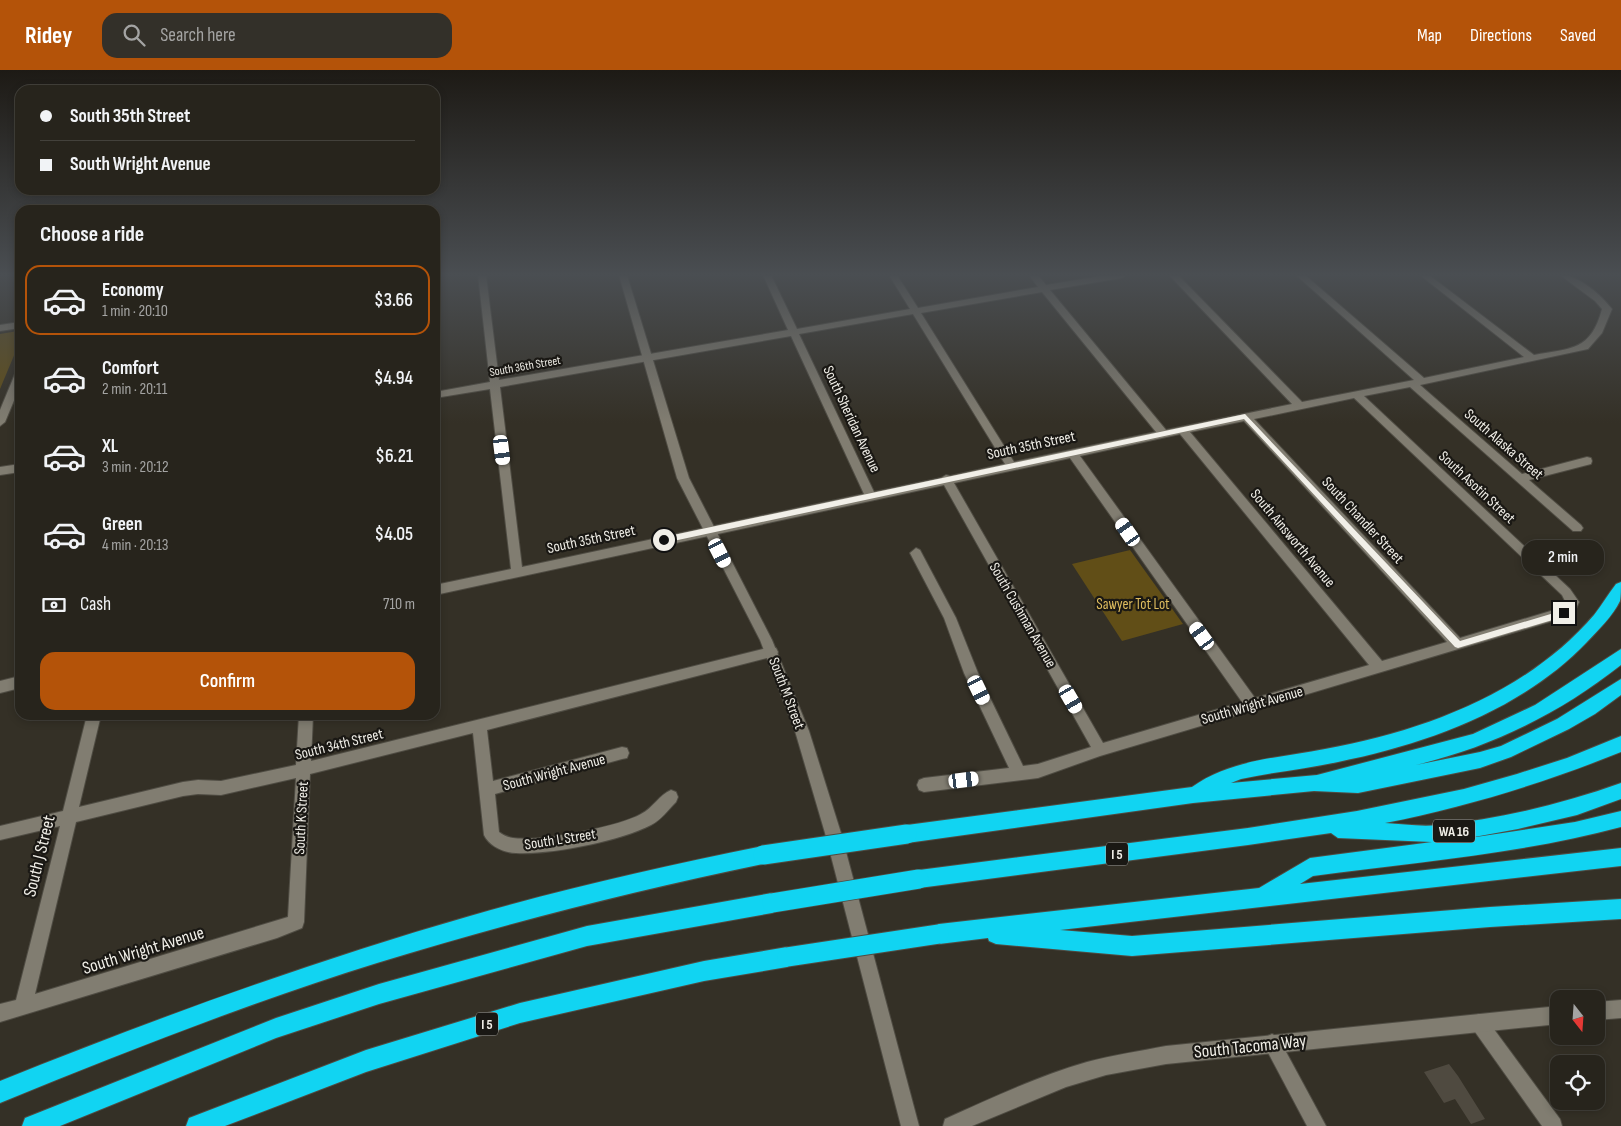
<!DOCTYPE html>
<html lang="en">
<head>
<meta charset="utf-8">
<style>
  :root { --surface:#27241c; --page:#333029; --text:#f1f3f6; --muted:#a4a4a3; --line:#43413b; --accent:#b45309 }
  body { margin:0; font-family:"Sofia Sans Condensed",sans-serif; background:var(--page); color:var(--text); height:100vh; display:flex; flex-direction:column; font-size:19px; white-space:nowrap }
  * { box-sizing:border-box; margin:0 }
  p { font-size:16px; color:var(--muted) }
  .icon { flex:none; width:28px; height:28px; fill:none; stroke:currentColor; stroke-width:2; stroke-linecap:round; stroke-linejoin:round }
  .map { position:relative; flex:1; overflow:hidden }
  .side { position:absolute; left:15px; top:135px; width:425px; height:515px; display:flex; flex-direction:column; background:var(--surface); border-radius:15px; box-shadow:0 2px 8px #0003,0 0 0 1px var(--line) }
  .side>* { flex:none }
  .hud { position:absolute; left:15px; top:15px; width:425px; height:110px; border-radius:15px; box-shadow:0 2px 8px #0003,0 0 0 1px var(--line); display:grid; align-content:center; height:110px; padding:0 25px; background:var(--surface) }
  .needle { width:32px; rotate:163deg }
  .fabs { position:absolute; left:1550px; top:920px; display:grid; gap:10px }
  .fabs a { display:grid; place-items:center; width:55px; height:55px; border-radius:10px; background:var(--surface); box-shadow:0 2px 8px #0003,0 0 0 1px var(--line); font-size:25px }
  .end { position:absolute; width:22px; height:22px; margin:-11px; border:6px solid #f1efe8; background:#111; box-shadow:0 0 0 2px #111 }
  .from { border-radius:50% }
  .bubble { position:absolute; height:35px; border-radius:15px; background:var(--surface); box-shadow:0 2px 8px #0003,0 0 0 1px var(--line); font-size:16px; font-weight:600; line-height:35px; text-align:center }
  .car { position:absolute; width:15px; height:30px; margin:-15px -8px; border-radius:6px; box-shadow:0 0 4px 1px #0007; background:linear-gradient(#fff 24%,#345 0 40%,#fff 0 76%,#345 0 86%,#fff 0) }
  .hud b { display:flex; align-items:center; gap:18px; height:48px; font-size:19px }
  .hud b+b { border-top:1px solid var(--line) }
  .hud i { width:12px; height:12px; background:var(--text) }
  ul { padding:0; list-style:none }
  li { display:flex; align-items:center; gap:15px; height:70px; margin:0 10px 8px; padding:0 15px; border:2px solid transparent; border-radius:15px }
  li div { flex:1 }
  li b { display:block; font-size:19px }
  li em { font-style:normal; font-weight:600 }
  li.active { border-color:var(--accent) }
  li>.icon { width:45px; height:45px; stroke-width:1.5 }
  h2 { padding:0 25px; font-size:22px; line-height:60px }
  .pay { display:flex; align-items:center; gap:12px; height:55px; padding:0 25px; font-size:19px }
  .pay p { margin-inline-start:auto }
  .button { display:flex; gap:10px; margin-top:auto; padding:10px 25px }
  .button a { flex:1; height:58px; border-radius:15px; background:var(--accent); color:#fff; font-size:20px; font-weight:600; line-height:58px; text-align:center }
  header { display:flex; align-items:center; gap:30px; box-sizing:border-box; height:70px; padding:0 25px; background:var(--accent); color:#fff }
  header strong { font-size:24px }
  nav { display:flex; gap:28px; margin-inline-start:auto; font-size:18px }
  .search { width:350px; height:45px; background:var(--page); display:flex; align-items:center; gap:12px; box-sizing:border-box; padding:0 18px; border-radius:15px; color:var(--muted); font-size:19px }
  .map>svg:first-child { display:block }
</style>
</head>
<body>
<header>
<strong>Ridey</strong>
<div class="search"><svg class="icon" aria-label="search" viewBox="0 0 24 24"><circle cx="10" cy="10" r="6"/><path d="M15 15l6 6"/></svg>Search here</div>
<nav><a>Map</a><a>Directions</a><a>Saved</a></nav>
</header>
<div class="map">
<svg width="1621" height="1056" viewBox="0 0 1621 1056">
  <rect width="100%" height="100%" fill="#343026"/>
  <!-- green -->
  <g fill="#614e17">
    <polygon points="18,261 20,263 20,271 0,319 0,264"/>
    <polygon points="1130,480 1183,554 1122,571 1072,494"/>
  </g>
  <!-- building -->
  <polygon fill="#4f4a40" points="1449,994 1458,1006 1485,1049 1471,1054 1455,1029 1444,1033 1424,1002"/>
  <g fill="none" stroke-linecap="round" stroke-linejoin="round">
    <!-- minor casing -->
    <g stroke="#4f4c43" stroke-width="2">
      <g id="minor">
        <path d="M478 205H486L499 310 788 260 763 205H771L797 259 910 239 889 205H897L918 238 1038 217 1029 205H1038L1046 215 1107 205H1126L1122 208 1050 220 1166 360 1292 334 1169 205H1178L1302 332 1414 310 1296 205H1305L1424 308 1524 287 1420 205H1429L1534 285C1571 278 1591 281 1602 239L1595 231 1560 205C1578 204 1601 225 1612 239L1602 263 1588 279 1420 315 1522 404 1587 387 1591 388 1592 391 1591 394 1529 410 1581 455 1583 458 1581 461H1573L1410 317 1364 326 1570 519 1579 532 1573 545 1569 546 1100 686 1038 708 924 722 919 720 917 715 919 710 924 708 1009 698 964 603 944 548 910 483 916 478 920 480 956 548 978 603 1023 696 1038 694 1091 677 944 415 435 525V515L511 499 490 319 435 328V322L490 312ZM1042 222 1156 362 1014 392 921 243ZM913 244 1005 394 950 406 946 405 941 408 874 422 799 264ZM791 266 864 424 522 497 500 317ZM1354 328 1562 525 1566 533 1564 537 1460 568 1254 349ZM1244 351 1447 572 1382 591 1190 362ZM1180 364 1369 595 1255 628 1080 386ZM1070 388 1242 632 1103 673 954 413Z"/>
        <polygon points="20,252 20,258 0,261 0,255"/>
        <polygon points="20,394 20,402 0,405 0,397"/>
        <path d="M771 577 776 578 778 582 776 586 771 587 487 660 493 711 622 677 627 678 629 683 627 688 622 689 495 724 499 762C503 765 507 767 513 768 539 772 618 757 641 744 653 738 659 725 671 720L676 722 678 727 676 732C668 740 661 750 651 755 620 771 550 785 516 783 504 783 489 776 484 765L473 663 310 704 304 852 302 858 277 868 0 952V934L16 930 60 756 0 770V756L63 741 87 645H101L79 737 183 712 198 710 221 711 296 695 299 645H313L311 691ZM296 708 288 847 35 924 76 752 183 726 198 724 221 725Z"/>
        <polygon points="20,606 20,618 0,623 0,611"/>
        <polygon points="1479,944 1485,947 1560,1049 1562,1056 1542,1056 1473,959 1470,953 1473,947"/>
        <polygon points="1272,964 1278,967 1326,1056 1307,1056 1263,973 1266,967"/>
      </g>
    </g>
    <!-- tertiary casing -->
    <g stroke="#4f4c43" stroke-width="2">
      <polygon id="tertiary" points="619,205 627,205 689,408 772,570 809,661 841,763 919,1056 901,1056 825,763 795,661 760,570 677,408"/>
    </g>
    <!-- secondary casing -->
    <g stroke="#4f4c43" stroke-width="2">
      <g id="secondary">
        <polygon points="20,301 20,316 5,352 0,356 0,340 15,304"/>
        <polygon points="1621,930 1621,948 1596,950 1596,932"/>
        <path d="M1559 936V954L1166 994 1106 1005 1066 1017 972 1056H943L945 1049C992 1028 1038 1006 1087 992 1113 985 1140 981 1166 976Z"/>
      </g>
    </g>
    <!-- motorway casing -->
    <g stroke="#4f4c43" stroke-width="2">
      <g id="motorway">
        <path d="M1621 512C1621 518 1621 526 1620 531 1613 546 1598 560 1587 572 1522 640 1427 674 1338 692 1306 699 1273 702 1241 709L1231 713 1317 705 1473 664 1535 635 1621 579V595C1560 643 1492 677 1416 695L1480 682 1501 676 1557 649 1621 609V625L1595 644 1569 659 1511 687 1480 698 1358 723 1314 721 1193 733 907 773 901 770 898 764 901 758 907 755 1192 717C1231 689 1280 688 1325 679 1424 661 1527 623 1594 545 1602 535 1608 524 1616 514Z"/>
        <path d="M1621 666V682C1544 713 1466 737 1385 753 1402 754 1421 757 1439 755 1501 749 1562 734 1621 713V729L1577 745 1518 759 1463 769 1575 752 1621 741V757C1521 784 1416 792 1313 806L1300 814 1621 778V796L1060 860 1132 866 1490 837 1621 829V849L1490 857 1132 886 996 874 989 871 988 868 939 874 932 871 929 864 932 857 939 854 1259 818 1310 788 1432 772 1338 768 1331 763 1248 775 919 818 912 816 910 809 912 802 919 800 1248 758 1357 741 1464 719 1517 704 1567 688Z"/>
        <path d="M763 776 770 779 772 785 770 791 763 794C633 821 504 854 377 893 249 933 124 982 0 1033V1011C154 949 310 892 470 846 566 818 665 796 763 776Z"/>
        <polygon points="772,823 779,826 782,833 779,840 772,843 587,876 379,934 276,968 60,1056 22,1056 25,1048 276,948 379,914 587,856"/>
        <polygon points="787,877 794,880 797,887 794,894 787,897 704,911 520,953 366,1002 225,1056 186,1056 189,1048 366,980 520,933 704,891"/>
      </g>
    </g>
    <!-- minor -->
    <use href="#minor" fill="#817d71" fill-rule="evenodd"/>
    <!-- tertiary -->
    <use href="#tertiary" fill="#817d71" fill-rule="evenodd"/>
    <!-- secondary -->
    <use href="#secondary" fill="#817d71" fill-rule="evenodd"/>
    <!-- motorway -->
    <use href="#motorway" fill="#11d4f2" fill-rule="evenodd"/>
    <!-- motorway-bridge casing -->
    <g stroke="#4f4c43" stroke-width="21" stroke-linecap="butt">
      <g id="motorway-bridge">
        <polyline points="763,785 907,764"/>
        <polyline points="772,833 919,809"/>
        <polyline points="787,887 939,864"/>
      </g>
    </g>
    <!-- motorway-bridge -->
    <use href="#motorway-bridge" stroke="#11d4f2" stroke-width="19"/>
  </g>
  <!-- sky -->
  <linearGradient id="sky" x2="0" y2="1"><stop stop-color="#1d1a15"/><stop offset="0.58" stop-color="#4a4e52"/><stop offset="1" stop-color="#4a4e52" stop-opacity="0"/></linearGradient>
  <rect width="1621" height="353" fill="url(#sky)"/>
  <!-- route -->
  <polygon fill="#f1efe8" points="1245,344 1460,571 1564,540 1568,543 1566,546 1458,578 1455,577 1244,349 664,473 660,470 664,467"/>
  <g text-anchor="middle" stroke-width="4.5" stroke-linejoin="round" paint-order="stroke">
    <!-- far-street labels -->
    <g font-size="12" fill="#f1efe8" stroke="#1a1814">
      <text transform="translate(525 296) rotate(-10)" y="4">South 36th Street</text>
    </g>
    <!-- shield labels -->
    <g fill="#1a1814" stroke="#b0aea8" stroke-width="1">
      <rect x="1433" y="749.5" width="42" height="23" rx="4"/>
      <rect x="1106" y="772.5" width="22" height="23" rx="4"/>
      <rect x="476" y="942.5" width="22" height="23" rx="4"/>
    </g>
    <g font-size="14" font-weight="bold" fill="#f1efe8">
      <text x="1454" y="766">WA 16</text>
      <text x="1117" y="789">I 5</text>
      <text x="487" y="959">I 5</text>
    </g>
    <!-- street labels -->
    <g font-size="15" fill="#f1efe8" stroke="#1a1814">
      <text transform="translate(852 349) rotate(65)" y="5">South Sheridan Avenue</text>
      <text transform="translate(1504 374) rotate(41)" y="5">South Alaska Street</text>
      <text transform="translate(1031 375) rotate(-12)" y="5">South 35th Street</text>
      <text transform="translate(1477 417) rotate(43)" y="5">South Asotin Street</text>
      <text transform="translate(1363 450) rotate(47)" y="5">South Chandler Street</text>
      <text transform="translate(1293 468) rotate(50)" y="5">South Ainsworth Avenue</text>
      <text transform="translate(591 469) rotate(-12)" y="5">South 35th Street</text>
      <text transform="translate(1023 545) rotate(60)" y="5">South Cushman Avenue</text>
      <text transform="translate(787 623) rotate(69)" y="5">South M Street</text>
      <text transform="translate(1252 635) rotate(-16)" y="5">South Wright Avenue</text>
      <text transform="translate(339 674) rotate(-14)" y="5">South 34th Street</text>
      <text transform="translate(554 702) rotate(-15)" y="5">South Wright Avenue</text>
      <text transform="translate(301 748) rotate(-87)" y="5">South K Street</text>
      <text transform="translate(560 769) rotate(-9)" y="5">South L Street</text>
    </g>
    <!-- park labels -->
    <g font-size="15" fill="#dfbd5f" stroke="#1a1814">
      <text x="1133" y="539">Sawyer Tot Lot</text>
    </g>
    <!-- near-street labels -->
    <g font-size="18" fill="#f1efe8" stroke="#1a1814">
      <text transform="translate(39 786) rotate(-76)" y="6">South J Street</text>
      <text transform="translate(143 880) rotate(-17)" y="6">South Wright Avenue</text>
      <text transform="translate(1250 976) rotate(-6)" y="6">South Tacoma Way</text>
    </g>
  </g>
</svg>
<div class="fabs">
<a><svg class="needle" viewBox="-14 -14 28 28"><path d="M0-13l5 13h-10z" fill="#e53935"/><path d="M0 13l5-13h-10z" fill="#a4a4a3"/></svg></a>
<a><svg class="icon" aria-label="locate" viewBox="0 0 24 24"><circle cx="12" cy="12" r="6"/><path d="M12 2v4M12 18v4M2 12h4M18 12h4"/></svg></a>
</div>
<i class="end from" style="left:664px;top:470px"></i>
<i class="end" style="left:1564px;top:543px"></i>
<div class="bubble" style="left:1522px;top:470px;width:82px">2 min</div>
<i class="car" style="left:502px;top:380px;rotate:173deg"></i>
<i class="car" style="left:1128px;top:462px;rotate:325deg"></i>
<i class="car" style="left:720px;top:483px;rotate:153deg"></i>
<i class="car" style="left:1202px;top:566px;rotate:324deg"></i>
<i class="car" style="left:979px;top:620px;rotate:154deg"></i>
<i class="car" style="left:1071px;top:629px;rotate:150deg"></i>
<i class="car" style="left:964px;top:710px;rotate:83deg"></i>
<div class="hud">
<b><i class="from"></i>South 35th Street</b>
<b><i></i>South Wright Avenue</b>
</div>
<section class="side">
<h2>Choose a ride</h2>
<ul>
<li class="active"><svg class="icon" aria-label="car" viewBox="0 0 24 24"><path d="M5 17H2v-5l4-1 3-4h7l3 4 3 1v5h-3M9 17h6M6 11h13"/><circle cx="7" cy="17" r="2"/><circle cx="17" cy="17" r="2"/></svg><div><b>Economy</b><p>1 min · 20:10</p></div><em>$3.66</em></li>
<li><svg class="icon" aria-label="car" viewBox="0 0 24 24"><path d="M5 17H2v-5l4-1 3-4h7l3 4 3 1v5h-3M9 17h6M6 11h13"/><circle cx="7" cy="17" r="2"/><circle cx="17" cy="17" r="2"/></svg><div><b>Comfort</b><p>2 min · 20:11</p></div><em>$4.94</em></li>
<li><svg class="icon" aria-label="car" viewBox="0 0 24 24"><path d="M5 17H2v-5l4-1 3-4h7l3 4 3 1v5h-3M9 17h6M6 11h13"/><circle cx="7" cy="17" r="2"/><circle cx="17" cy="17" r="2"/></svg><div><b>XL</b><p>3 min · 20:12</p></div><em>$6.21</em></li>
<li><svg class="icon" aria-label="car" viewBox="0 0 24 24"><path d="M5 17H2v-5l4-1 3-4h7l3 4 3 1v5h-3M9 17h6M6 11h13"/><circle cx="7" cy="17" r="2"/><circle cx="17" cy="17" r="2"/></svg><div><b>Green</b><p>4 min · 20:13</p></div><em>$4.05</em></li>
</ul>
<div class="pay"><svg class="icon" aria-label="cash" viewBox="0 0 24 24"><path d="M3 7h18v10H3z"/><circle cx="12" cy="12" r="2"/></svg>Cash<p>710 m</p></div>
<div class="button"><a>Confirm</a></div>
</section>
</div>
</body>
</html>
